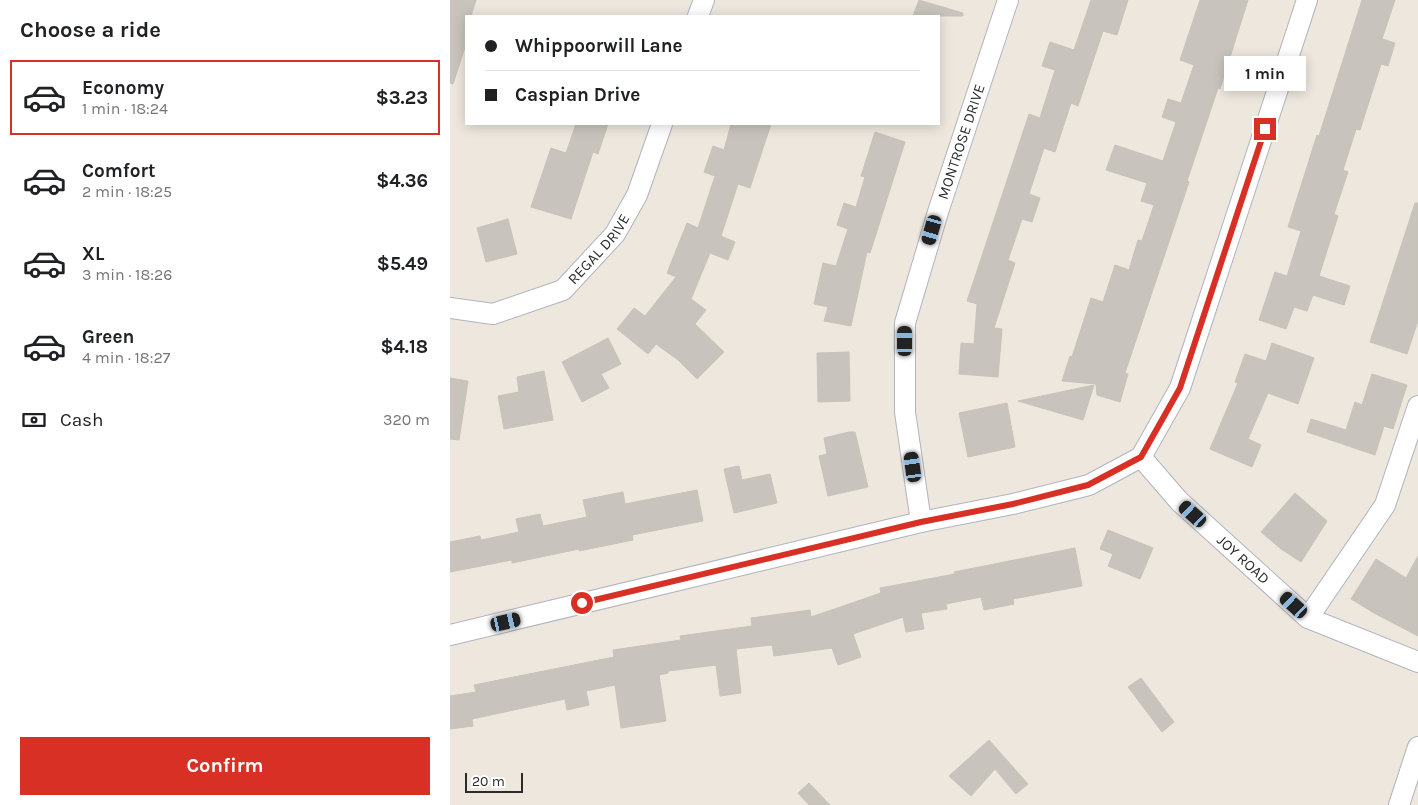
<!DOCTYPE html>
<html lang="en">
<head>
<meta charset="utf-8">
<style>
  :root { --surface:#fff; --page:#f2f2f2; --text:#202124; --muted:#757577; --line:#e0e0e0; --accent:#d93025 }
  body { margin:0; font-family:Karla,sans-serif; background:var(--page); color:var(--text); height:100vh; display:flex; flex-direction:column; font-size:19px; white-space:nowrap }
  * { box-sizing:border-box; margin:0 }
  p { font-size:16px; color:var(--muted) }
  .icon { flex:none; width:28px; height:28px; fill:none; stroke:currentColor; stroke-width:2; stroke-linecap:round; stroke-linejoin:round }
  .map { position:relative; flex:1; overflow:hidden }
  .panel { display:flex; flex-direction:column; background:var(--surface); width:450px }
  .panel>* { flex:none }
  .hud { position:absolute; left:15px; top:15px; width:475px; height:110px; border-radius:0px; box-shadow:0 2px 12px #0003; display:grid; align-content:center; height:110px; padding:0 20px; background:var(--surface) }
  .scale { position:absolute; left:15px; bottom:12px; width:58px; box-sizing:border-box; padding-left:5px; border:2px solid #2b2b2b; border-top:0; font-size:14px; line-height:18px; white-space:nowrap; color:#2b2b2b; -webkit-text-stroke:4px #fff; paint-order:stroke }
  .end { position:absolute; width:22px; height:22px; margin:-11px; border:6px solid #d93025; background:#fff; box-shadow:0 0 0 2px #fff }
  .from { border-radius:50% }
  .bubble { position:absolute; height:35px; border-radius:0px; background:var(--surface); box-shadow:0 2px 12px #0003; font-size:16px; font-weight:700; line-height:35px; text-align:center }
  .car { position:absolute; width:15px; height:30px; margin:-15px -8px; border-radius:6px; box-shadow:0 0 4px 1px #0007; background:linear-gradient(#222 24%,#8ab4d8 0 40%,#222 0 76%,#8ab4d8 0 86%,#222 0) }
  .hud b { display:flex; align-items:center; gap:18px; height:48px; font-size:19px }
  .hud b+b { border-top:1px solid var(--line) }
  .hud i { width:12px; height:12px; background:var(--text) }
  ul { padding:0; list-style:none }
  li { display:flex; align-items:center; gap:15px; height:75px; margin:0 10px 8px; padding:0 10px; border:2px solid transparent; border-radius:0px }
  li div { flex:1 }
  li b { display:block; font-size:19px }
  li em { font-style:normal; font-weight:700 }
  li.active { border-color:var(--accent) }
  li>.icon { width:45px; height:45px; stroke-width:1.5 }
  h2 { padding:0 20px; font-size:22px; line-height:60px }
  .pay { display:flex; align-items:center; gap:12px; height:55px; padding:0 20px; font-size:19px }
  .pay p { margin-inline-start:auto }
  .button { display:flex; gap:10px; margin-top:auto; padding:10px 20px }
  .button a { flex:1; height:58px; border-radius:0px; background:var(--accent); color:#fff; font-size:20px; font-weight:700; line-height:58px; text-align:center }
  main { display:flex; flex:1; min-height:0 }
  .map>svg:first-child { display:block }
</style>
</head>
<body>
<main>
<section class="panel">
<h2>Choose a ride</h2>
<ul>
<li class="active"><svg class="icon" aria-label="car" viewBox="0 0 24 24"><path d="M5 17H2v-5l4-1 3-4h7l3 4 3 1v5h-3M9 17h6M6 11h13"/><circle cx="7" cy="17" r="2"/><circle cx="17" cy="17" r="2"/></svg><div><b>Economy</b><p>1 min · 18:24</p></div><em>$3.23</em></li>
<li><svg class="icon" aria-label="car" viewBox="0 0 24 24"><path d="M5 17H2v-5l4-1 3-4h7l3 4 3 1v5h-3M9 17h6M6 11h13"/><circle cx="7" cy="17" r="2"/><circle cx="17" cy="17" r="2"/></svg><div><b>Comfort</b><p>2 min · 18:25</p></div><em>$4.36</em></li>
<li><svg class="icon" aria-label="car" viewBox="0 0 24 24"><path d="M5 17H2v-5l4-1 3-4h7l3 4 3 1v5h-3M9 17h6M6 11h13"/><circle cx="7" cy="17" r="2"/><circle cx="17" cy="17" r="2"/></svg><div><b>XL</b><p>3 min · 18:26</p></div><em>$5.49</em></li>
<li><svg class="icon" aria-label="car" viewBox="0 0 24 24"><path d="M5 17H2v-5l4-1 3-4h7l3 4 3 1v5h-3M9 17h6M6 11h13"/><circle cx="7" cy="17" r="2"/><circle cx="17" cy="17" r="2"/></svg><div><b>Green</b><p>4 min · 18:27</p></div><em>$4.18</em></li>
</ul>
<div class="pay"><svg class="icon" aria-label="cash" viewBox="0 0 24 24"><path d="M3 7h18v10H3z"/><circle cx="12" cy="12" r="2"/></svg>Cash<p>320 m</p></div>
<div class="button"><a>Confirm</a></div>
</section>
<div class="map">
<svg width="968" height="805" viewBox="0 0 968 805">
  <rect width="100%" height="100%" fill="#ede7de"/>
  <!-- building -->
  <g fill="#c8c4bd" stroke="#c8c3b7">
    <polygon points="0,0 26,0 21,16 16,16 16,44 3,84 0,83"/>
    <polygon points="469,0 513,13 513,16 463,16"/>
    <polygon points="641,0 678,0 667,35 653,31 628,106 621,103 605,152 594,148 579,194 590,198 582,222 572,219 558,260 565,263 544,328 552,329 548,377 509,374 511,343 524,344 527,304 517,301 579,114 590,118 605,70 592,66 600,42 624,50"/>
    <polygon points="750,0 798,0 770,89 768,88 737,181 739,182 675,373 678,374 670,402 647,395 646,384 612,381 620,356 622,357 641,298 653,302 665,265 679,270 688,240 692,241 704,205 691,201 697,183 656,170 665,145 713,161 726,122 712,117 718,99 731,103 744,65 730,60"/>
    <polygon points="912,0 945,0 932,39 945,43 938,66 931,64 910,130 906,129 893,170 898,172 884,214 888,216 869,276 900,286 894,305 863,295 857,311 844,307 836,329 809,320 825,272 837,276 851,231 838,227 867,135 869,136"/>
    <polygon points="126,124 158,124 148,154 143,152 121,219 81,207 101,148 116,153"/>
    <polygon points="281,124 321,124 300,188 288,184 271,236 285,242 278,260 260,253 241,299 256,310 245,324 274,352 247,379 228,360 206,344 198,354 167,329 184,308 195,316 226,277 217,273 237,223 248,228 265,176 254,172 263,146 274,150"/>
    <polygon points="425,132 455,142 420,253 417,252 401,326 374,321 378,307 364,304 373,263 386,266 398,229 387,225 394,203 406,207 415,177 411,176"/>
    <polygon points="965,203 968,203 968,321 957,354 920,342"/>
    <polygon points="58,219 67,254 36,262 27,228"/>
    <polygon points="158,338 171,364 151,374 159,388 132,402 112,362"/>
    <polygon points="822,343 864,358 848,404 818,393 798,439 811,445 802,467 760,449 788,383 785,382 795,354 816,361"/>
    <polygon points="399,352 400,401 368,402 367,353"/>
    <polygon points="94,371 103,420 54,429 48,396 69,392 67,377"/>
    <polygon points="922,374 957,385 943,429 934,426 925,455 857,432 861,419 896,430 905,402 912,405"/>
    <polygon points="0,378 18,381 9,440 0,439"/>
    <polygon points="644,385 633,420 568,401"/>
    <polygon points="557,403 565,447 518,457 509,413"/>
    <polygon points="399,432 405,432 418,487 378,496 369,456 377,454 374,438"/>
    <polygon points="289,466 292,480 320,474 327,503 284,513 274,469"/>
    <polygon points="247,490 253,521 182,535 183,540 129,551 129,549 62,563 62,560 0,572 0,542 30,536 31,540 69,532 66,519 90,514 93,526 137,517 133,500 173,492 175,504"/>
    <polygon points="845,493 877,521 851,562 831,549 811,532"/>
    <polygon points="658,530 703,548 690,579 658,566 663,554 650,549"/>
    <polygon points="625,548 632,586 563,599 564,604 534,610 531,597 496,604 497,609 471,613 474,629 456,632 453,617 403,634 411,657 388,665 382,648 324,656 322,645 286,649 291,693 270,696 266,665 218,671 218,673 209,675 216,721 171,728 165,685 136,691 139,705 117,710 115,699 22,719 23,726 0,729 0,696 26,692 24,685 164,657 163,650 231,640 230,636 302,626 301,618 360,610 361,617 431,593 430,588 505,574 504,572"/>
    <polygon points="968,556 968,636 924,613 901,599 926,559 956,578"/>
    <polygon points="691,678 724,722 712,732 678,687"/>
    <polygon points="539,740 578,784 566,794 545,769 521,796 499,776"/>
    <polygon points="359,783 380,805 359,805 348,793"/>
  </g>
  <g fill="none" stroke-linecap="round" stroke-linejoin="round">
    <!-- minor casing -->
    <g stroke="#b1b3bf" stroke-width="22">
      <g id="minor">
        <polyline points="248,16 254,0"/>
        <path id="s1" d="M0 308 43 314 113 290 165 234 187 195 212 124"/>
        <polyline points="691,457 730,388 857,0"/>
        <path id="s2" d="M691 457 729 501 858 618 968 662"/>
        <path id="s3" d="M471 522 455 412V323L488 212 558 0"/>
        <polyline points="858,618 935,505 968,406"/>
        <polyline points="0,635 471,522 563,504 639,485 691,457"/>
        <polyline points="949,805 968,747"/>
      </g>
    </g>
    <!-- minor -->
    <use href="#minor" stroke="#fff" stroke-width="20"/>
  </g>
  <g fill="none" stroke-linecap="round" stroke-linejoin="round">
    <!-- route -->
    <polyline stroke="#d93025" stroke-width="6" points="132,603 471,522 563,504 638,485 691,457 730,388 815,129"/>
  </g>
  <g text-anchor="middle" stroke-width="4.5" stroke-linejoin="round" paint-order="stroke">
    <!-- street labels -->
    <g font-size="15" fill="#2b2b2b" stroke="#fff">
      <text dy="5" stroke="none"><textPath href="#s3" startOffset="390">MONTROSE DRIVE</textPath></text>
      <text dy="5" stroke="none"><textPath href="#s1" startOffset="172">REGAL DRIVE</textPath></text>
      <text dy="5" stroke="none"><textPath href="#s2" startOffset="145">JOY ROAD</textPath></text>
    </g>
  </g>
</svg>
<div class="scale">20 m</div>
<i class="end from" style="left:132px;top:603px"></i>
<i class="end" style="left:815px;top:129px"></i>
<div class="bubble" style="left:774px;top:56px;width:82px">1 min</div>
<i class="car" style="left:482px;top:230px;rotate:196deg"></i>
<i class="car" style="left:455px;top:341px;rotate:0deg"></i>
<i class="car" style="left:463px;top:467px;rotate:352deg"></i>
<i class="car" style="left:743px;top:514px;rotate:312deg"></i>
<i class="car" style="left:844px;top:605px;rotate:312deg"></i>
<i class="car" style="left:56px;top:622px;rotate:77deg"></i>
<div class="hud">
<b><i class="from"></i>Whippoorwill Lane</b>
<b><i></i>Caspian Drive</b>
</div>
</div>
</main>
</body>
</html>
